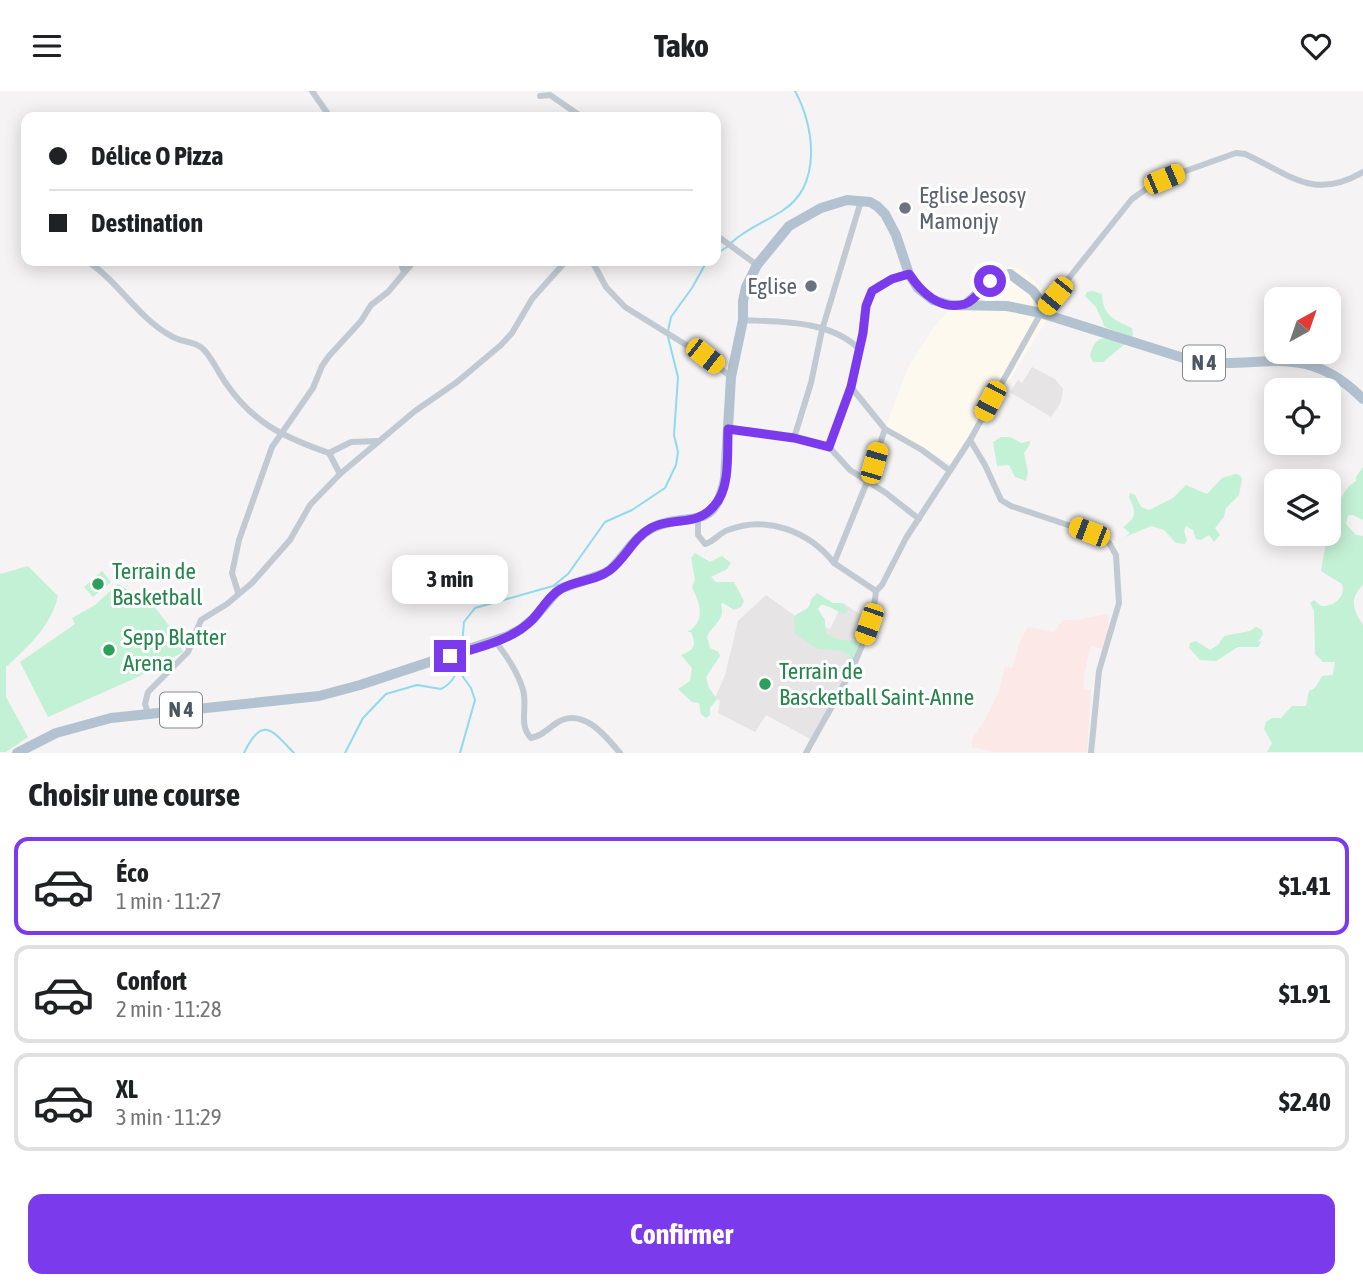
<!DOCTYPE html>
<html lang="fr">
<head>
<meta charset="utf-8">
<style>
  :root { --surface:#fff; --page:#f6f6f6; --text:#202124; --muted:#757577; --line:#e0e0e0; --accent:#7c3aed }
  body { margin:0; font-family:"Asap Condensed",sans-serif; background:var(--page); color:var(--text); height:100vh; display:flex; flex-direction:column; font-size:26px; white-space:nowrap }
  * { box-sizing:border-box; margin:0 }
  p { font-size:23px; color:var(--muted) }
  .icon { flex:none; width:38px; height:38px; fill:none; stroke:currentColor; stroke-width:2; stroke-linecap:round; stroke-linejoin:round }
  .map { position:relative; height:662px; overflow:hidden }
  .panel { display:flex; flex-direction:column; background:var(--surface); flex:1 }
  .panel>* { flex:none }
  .top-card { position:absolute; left:21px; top:21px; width:700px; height:154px; border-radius:14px; box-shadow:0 4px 18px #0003; display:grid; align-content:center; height:154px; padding:0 28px; background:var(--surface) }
  .needle { width:46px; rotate:40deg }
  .fabs { position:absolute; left:1264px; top:196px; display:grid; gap:14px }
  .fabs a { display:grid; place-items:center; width:77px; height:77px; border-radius:14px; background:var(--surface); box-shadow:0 4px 18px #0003; font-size:35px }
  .end { position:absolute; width:32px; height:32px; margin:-16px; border:9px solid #7c3aed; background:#fff; box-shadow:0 0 0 4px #fff }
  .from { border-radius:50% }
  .bubble { position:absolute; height:49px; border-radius:14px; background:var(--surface); box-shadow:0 4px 18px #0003; font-size:23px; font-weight:700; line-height:49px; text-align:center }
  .car { position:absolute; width:21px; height:42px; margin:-21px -10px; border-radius:9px; box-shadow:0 0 5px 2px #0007; background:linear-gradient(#f5c518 24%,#345 0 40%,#f5c518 0 76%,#345 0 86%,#f5c518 0) }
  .top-card b { display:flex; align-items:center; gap:24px; height:66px; font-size:26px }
  .top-card b+b { border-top:2px solid var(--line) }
  .top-card i { width:18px; height:18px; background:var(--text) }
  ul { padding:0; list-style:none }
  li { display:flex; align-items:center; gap:21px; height:98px; margin:0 14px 10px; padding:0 14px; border:4px solid var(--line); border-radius:14px }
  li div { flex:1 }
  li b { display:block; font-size:26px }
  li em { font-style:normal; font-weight:700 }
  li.current { border-color:var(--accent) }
  li>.icon { width:63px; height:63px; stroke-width:1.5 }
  h2 { padding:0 28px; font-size:32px; line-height:84px }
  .cta { display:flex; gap:14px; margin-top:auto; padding:14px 28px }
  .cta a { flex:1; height:80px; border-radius:14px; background:var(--accent); color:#fff; font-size:28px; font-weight:700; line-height:80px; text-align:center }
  header { display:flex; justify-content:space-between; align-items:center; height:91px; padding:0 28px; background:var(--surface); font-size:32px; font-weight:700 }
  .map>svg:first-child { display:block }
</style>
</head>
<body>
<header><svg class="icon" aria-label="menu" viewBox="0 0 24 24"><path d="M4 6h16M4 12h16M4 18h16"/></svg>Tako<svg class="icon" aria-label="heart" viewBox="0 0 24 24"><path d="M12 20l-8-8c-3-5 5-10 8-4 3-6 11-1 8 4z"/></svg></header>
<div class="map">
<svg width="1363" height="662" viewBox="0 0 1363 662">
  <rect width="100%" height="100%" fill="#f5f3f3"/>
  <!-- commercial -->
  <polygon fill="#fdf9ef" points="1011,175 1022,179 1057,212 956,376 886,335 908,277 933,237 949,219 956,218 1002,180"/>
  <!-- education -->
  <g fill="#e6e4e5">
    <polygon points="1032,276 1055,288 1063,298 1061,311 1051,326 1010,301 1018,289 1022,292"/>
    <polygon points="766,504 798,527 830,538 843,512 872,531 840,604 816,651 766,624 755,641 718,622 720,610 715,607 725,584 738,530"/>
  </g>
  <!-- medical -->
  <polygon fill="#fce8e6" points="1108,523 1109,540 1103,558 1091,555 1084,584 1083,598 1091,599 1087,661 995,661 972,656 972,648 984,631 998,603 1005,576 1012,577 1020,550 1028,536 1054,541 1063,529 1076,529"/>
  <!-- green -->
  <g fill="#c3f1d5">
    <path d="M1093 200 1102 203C1103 225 1113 228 1132 237L1133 244 1131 246 1105 236 1096 216 1085 205 1087 201Z"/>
    <path d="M1106 247 1125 253 1103 271H1093L1090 265C1092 256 1096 247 1106 247Z"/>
    <polygon points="1001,346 1010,346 1021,352 1030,350 1030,353 1024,362 1028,381 1026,390 1015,386 1009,374 997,375 993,351"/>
    <path d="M1363 376V429L1353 424H1348L1346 433 1356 444 1363 445V494C1349 507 1353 519 1363 534V661H1267L1272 652 1264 638 1266 631 1272 627H1281L1292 615H1306L1309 600 1315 597 1322 585 1333 584 1335 571H1323L1315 563 1314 520 1310 512 1314 509 1321 515C1333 516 1346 507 1342 493L1321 480 1325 457 1322 449V443H1328V422H1333L1339 416C1339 407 1348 394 1356 390V386Z"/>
    <path d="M1235 383 1240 384 1242 388 1239 404 1226 417 1224 426 1215 437 1220 444 1214 451 1209 444 1201 449 1196 448 1193 439 1186 435 1184 440 1187 449 1185 453 1176 452 1164 439 1151 435 1125 446 1130 442 1123 436C1137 427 1136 420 1129 406L1130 402 1135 404 1141 416 1149 419 1173 407 1186 394 1207 403 1222 387Z"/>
    <path d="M695 462 710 471 722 465 731 472 727 478 711 486 716 491H734L744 510 741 516 734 519 723 512 721 513C726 529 712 534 707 546L710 557 719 561 720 565 706 586 709 597 717 608 710 617V624L706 627 701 623 699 612 692 611 678 598 690 590 692 577 681 564C696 558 696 554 691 541H687C706 531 701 513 692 497L695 488 691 467Z"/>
    <path d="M28 475 58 505C51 535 28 556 6 576V606L28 646 6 661H0V483Z"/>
    <polygon points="102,480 111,491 93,506 84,496"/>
    <polygon points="118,493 153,514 173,540 183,561 140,585 48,626 20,571 75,533 72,527 95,514"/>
    <path d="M817 502 833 512H842L848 519 845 523C836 521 829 513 821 514L818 518 825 529 826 543 837 548 864 551 844 589 840 587 851 565 842 560 818 558 795 543 794 526C801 518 810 521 811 508Z"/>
    <polygon points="1256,536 1261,538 1263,543 1258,551 1262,550 1258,556 1238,556 1216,570 1200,569 1189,557 1190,552 1196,550 1210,559 1218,554 1224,545 1250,540"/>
  </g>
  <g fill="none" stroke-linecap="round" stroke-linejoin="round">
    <!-- stream -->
    <g stroke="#90daee" stroke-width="2">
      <path d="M731 152C746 138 765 131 782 120 822 95 815 36 795 0"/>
      <polyline points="716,163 727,156"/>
      <polyline points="668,240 671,226 692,197 707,170"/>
      <polyline points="462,555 464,531 475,517 553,495 568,483 605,431 632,419 665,397 676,374 678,361 674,344 678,286 668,246"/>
      <polyline points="458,579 471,597 475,609 460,662"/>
      <path d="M244 662C262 624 272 639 294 662"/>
      <path d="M345 662 363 627 386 603 417 594 441 598C454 592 460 577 461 564"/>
    </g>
    <!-- street -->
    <g stroke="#c1cad2" stroke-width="6">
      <polyline points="312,0 330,26"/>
      <polyline points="540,5 550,4 582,26"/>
      <polyline points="716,144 757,174"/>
      <path d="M87 170C119 191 138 227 171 245 182 252 195 249 205 260 213 269 218 281 225 291 253 332 283 346 329 362L351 351 378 350"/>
      <polyline points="400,170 404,181"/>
      <polyline points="592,170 606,196 625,216 704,265 731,286"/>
      <path d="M909 183C898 186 877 191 871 201 861 218 862 254 857 275 849 302 839 329 829 356L850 379 886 402 919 428"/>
      <path d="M743 229C780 231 830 229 859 258"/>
      <polyline points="851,296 885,338 922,359 949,379"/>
      <polyline points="728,338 794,347 829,356"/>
      <polyline points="794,347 811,292 822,239 861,110"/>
      <polyline points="970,349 985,374 1001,409 1011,415 1089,441 1109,452 1116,464 1119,512 1099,580 1091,662"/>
      <polyline points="329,362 340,383"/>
      <path d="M698 428V444L705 453C714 451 719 442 728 439 766 424 809 440 834 472"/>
      <polyline points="876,500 834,472 867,391 885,338"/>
      <polyline points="238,501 232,482 239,449 272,356 313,297 322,275 329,265 361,230 371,214 388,201 414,170"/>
      <path d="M495 550C507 565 518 581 523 599 528 615 518 634 531 647 541 645 547 639 555 633 581 614 605 644 620 662"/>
      <polyline points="148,622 145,613 148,601 188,561 201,529 227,513 252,492 290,449 310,414 340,383 415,320 457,291 501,254 512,242 532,208 566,170"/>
      <path d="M806 662C832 613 871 556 876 500L882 494 906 447 970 349 1041 222 1108 138 1132 108 1149 96 1177 83 1236 62 1245 63C1291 84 1313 110 1363 81"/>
    </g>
    <!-- primary -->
    <g stroke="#b3c2d1" stroke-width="10">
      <polyline points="966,213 996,186 1010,183 1033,200 1044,215 1041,222"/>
      <path d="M17 662 56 642 111 627 319 605 360 594 508 545 521 538 533 528 559 498 603 483 610 479C624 466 634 446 652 437 687 419 714 444 725 388L731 286 743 229V210L746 196 757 174 789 135 821 117 847 109 870 111 877 115 885 123 896 144 909 183 918 197 933 209 950 214 1007 215 1041 222 1190 269C1260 282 1302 246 1363 308"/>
    </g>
  </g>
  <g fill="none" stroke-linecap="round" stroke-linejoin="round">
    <!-- route -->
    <path stroke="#7c3aed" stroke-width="9" d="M450 565C477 557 511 550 532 529 542 519 548 505 561 498 576 489 596 490 610 479 626 467 633 447 651 437 674 425 695 437 714 415 731 397 727 361 728 338L794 347 829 356 851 296 863 242 866 215 872 200 892 188 909 183C922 202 940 220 965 213 974 210 983 197 990 190"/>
  </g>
  <!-- markers -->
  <g fill="#6b7280" stroke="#fff" stroke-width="2.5">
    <circle cx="905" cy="117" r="7"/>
    <circle cx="811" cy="195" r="7"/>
  </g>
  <g fill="#2e9e5b" stroke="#fff" stroke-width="2.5">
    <circle cx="98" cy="493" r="7"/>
    <circle cx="109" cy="559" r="7"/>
    <circle cx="765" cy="593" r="7"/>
  </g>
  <g text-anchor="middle" stroke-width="6" stroke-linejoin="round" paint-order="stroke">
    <!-- shield labels -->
    <g fill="#fff" stroke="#808990" stroke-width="2">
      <rect x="1183" y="254.5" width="42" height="35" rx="5"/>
      <rect x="160" y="601.5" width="42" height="35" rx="5"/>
    </g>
    <g font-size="21" font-weight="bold" fill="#4a5661">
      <text x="1204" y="279">N 4</text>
      <text x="181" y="626">N 4</text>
    </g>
    <!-- worship labels -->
    <g font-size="23" fill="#5b616d" stroke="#fff" text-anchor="start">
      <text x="919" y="112">Eglise Jesosy<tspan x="919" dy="26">Mamonjy</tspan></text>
      <text x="797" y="203" text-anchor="end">Eglise</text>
    </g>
    <!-- leisure labels -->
    <g font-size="23" fill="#27864d" stroke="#fff" text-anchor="start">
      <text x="112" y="488">Terrain de<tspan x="112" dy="26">Basketball</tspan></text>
      <text x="123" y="554">Sepp Blatter<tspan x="123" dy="26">Arena</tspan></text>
      <text x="779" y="588">Terrain de<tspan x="779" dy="26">Bascketball Saint-Anne</tspan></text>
    </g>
  </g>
</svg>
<div class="fabs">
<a><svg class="needle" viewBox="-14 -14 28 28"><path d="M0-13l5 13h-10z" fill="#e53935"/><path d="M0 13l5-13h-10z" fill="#757577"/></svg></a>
<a><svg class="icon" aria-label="locate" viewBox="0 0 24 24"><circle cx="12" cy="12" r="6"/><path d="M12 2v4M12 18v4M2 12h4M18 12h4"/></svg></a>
<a><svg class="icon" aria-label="layers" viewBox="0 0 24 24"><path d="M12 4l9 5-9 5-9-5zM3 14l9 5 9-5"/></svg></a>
</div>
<i class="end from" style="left:990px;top:190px"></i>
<i class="end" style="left:450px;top:565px"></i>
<div class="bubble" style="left:392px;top:464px;width:116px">3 min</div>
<i class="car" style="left:1164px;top:88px;rotate:67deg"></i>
<i class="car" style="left:1055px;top:205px;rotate:219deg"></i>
<i class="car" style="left:705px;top:265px;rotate:128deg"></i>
<i class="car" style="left:990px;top:310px;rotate:208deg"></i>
<i class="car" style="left:874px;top:372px;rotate:16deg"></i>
<i class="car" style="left:1089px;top:441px;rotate:291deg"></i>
<i class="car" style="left:869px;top:533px;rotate:199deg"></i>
<div class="top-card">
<b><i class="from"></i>Délice O Pizza</b>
<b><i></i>Destination</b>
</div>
</div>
<section class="panel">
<h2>Choisir une course</h2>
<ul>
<li class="current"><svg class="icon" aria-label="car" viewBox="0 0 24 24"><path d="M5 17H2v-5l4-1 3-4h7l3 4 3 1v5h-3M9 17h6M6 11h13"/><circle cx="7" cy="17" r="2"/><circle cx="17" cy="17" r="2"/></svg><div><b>Éco</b><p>1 min · 11:27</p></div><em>$1.41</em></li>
<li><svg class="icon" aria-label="car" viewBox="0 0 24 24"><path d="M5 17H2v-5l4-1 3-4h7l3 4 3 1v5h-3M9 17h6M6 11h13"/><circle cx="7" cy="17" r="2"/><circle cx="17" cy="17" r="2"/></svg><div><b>Confort</b><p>2 min · 11:28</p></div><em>$1.91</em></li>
<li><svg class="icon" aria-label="car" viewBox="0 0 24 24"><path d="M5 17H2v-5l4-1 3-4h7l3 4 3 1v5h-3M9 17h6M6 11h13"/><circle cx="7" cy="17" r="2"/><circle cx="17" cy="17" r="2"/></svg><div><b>XL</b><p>3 min · 11:29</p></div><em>$2.40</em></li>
</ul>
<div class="cta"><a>Confirmer</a></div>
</section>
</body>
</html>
